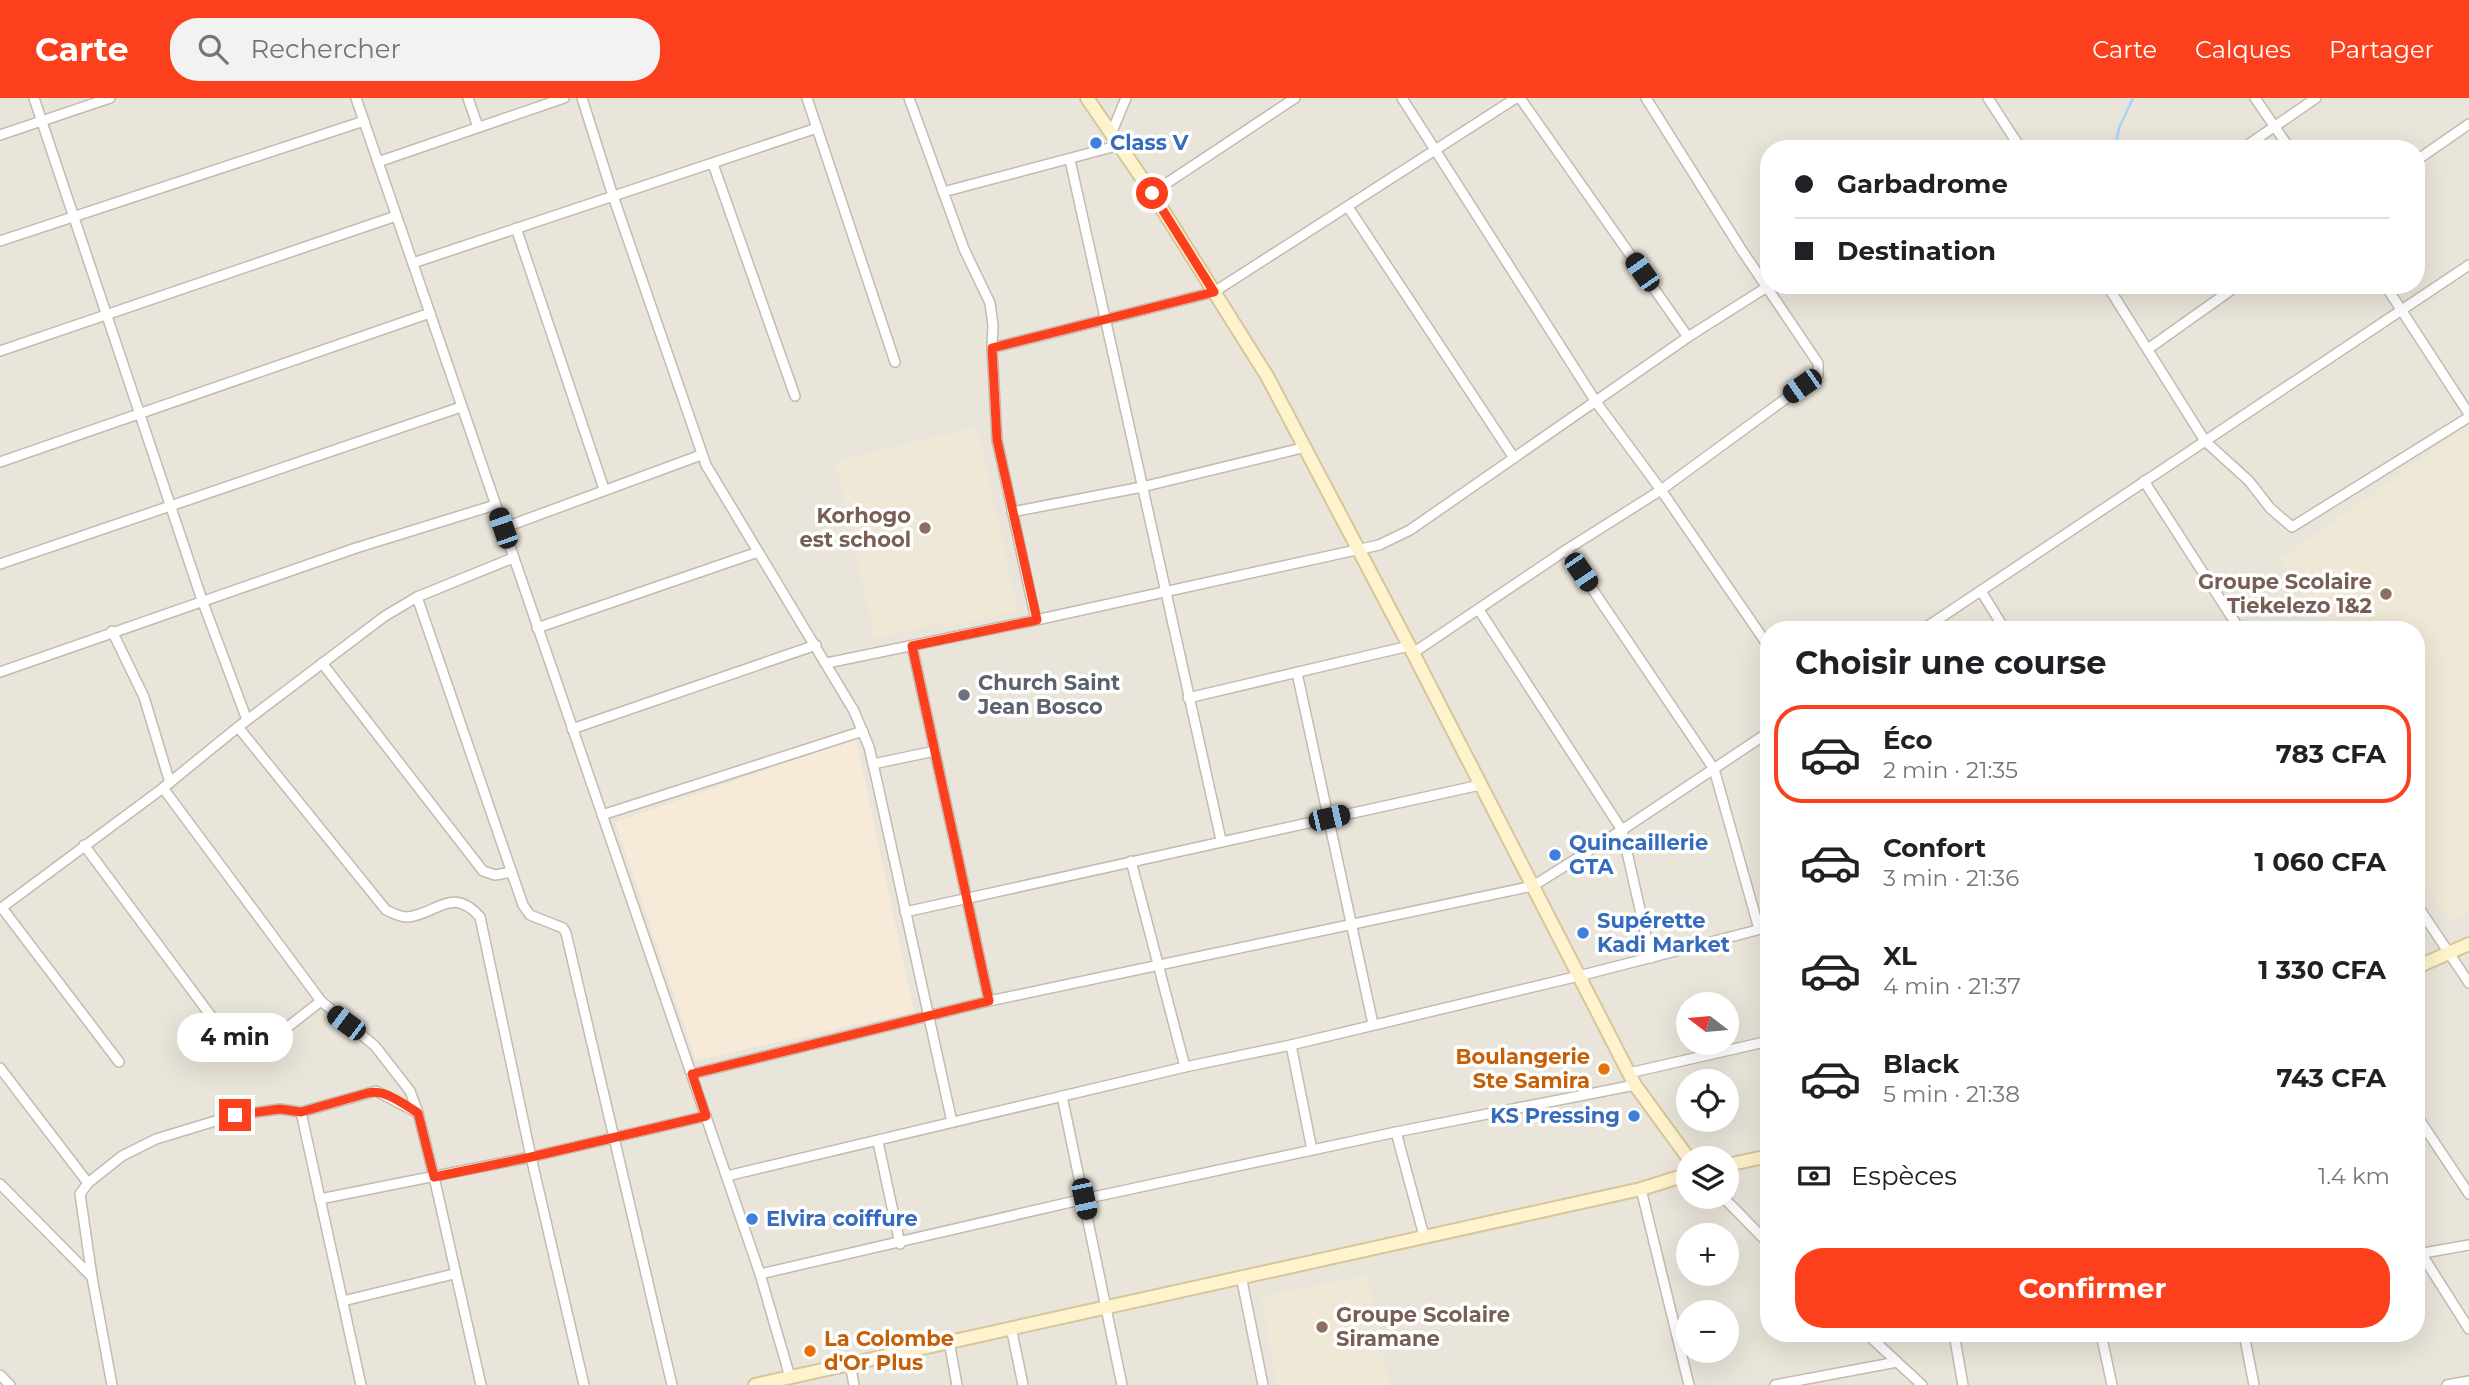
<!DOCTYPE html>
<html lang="fr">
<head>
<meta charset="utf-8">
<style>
  :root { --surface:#fff; --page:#f2f2f2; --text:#202124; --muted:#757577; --line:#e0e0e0; --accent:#fc3f1d }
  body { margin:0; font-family:Montserrat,sans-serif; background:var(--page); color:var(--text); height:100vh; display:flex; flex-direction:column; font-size:26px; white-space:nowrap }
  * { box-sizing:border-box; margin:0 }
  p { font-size:23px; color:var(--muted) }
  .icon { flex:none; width:38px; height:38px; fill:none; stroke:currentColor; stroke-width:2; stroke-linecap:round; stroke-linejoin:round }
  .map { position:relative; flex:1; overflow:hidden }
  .details { position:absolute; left:1760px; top:523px; width:665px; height:721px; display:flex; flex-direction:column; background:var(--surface); border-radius:28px; box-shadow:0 7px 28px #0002 }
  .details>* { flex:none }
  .hud { position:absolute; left:1760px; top:42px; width:665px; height:154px; border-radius:28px; box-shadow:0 7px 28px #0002; display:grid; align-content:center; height:154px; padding:0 35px; background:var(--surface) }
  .needle { width:46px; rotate:286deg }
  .fabs { position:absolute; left:1676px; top:894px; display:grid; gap:14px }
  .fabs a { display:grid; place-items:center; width:63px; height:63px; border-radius:50%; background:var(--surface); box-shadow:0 7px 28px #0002; font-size:35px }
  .end { position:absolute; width:32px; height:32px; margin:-16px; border:9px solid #fc3f1d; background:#fff; box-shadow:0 0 0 4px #fff }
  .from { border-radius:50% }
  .bubble { position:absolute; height:49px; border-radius:24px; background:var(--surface); box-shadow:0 7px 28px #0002; font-size:23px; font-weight:700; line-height:49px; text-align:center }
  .car { position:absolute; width:21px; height:42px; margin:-21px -10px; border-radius:9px; box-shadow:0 0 5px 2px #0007; background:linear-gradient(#222 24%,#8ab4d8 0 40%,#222 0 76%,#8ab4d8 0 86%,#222 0) }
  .hud b { display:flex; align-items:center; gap:24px; height:66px; font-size:26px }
  .hud b+b { border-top:2px solid var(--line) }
  .hud i { width:18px; height:18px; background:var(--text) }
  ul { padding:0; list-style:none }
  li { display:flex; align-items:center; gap:21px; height:98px; margin:0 14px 10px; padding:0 21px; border:4px solid transparent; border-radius:28px }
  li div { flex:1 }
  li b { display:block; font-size:26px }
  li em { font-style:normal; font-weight:700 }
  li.current { border-color:var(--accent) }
  li>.icon { width:63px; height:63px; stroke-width:1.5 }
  h2 { padding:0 35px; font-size:32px; line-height:84px }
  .pay { display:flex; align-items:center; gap:18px; height:77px; padding:0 35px; font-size:26px }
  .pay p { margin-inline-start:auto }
  .button { display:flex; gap:14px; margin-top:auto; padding:14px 35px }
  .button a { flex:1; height:80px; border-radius:28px; background:var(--accent); color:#fff; font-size:28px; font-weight:700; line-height:80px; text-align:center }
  header { display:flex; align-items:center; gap:42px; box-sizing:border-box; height:98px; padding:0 35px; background:var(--accent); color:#fff }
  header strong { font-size:33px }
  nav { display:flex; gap:38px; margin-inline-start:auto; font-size:24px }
  .search { width:490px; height:63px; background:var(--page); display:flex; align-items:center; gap:18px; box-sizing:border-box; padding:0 24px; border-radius:28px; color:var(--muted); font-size:26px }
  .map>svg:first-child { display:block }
</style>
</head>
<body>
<header>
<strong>Carte</strong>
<div class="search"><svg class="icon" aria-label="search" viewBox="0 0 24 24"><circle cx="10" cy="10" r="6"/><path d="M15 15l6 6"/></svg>Rechercher</div>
<nav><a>Carte</a><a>Calques</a><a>Partager</a></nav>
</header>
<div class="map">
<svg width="2469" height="1287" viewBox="0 0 2469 1287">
  <rect width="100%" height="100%" fill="#f6f3ec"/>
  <!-- residential -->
  <path fill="#eae5da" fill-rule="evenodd" d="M0 0H2469V1287H0ZM1769 51H2417V187H1769ZM1769 532H2417V1236H1769ZM1689 906H1727V945H1689ZM1689 984H1727V1022H1689ZM1689 1060H1727V1099H1689ZM1689 1138H1727V1176H1689ZM1689 1214H1727V1253H1689Z"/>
  <!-- commercial -->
  <polygon fill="#f7ead8" points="856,641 914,914 696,962 615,724"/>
  <!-- education -->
  <g fill="#efe8d6">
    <polygon points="977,329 1018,513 943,530 941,525 875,540 835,363"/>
    <polygon points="2467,329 2469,815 2450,823 2417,773 2417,532 2326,532 2280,461"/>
    <polygon points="1368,1178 1389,1287 1277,1287 1261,1199"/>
  </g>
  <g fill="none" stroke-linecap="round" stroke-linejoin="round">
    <!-- stream -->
    <polyline stroke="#a9d4f2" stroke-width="2.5" points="2115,51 2119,30 2133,0"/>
    <!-- street casing -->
    <g stroke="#c2bbae" stroke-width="12">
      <g id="street">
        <polyline points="34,0 202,502 247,622"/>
        <polyline points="356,0 760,1176 790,1279"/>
        <polyline points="468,0 478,29"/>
        <polyline points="582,0 613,98 706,367 854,613 869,649 876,679 952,1024"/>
        <polyline points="807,0 895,264"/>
        <polyline points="909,0 964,151 990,205 993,227 992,250 997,342 1036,522"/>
        <polyline points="1402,0 1596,304 1661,392 1769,549"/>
        <polyline points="1520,0 1688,239"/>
        <polyline points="1988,0 2021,51"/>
        <polyline points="2255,0 2290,51"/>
        <polyline points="1111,36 1126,0"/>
        <polyline points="0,37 110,0"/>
        <polyline points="2242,51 2316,0"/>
        <polyline points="1070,62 1221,742"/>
        <polyline points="2417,62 2469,26"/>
        <polyline points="378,64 564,0"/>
        <polyline points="713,66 795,298"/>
        <polyline points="943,94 1120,47"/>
        <polyline points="1152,95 1295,0"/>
        <polyline points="1348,109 1514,360"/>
        <polyline points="516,130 604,391"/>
        <polyline points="0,143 364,23"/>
        <polyline points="413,165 817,30"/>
        <polyline points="2107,187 2205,343 2249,383 2270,410 2292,429 2469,319"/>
        <polyline points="2385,187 2469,316"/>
        <polyline points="992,250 1214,194 1516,0"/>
        <polyline points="2148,251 2238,187"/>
        <polyline points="0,253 396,118"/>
        <polyline points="0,364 430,215"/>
        <polyline points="2144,383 2240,532"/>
        <polyline points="1012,414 1142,389 1306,349"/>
        <polyline points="503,430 701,357"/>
        <polyline points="1566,452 1714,671 1759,831"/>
        <polyline points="0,466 461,309"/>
        <polyline points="1981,493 2005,532"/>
        <polyline points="417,499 523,807 530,817 563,830 566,835 672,1287"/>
        <polyline points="1479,512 1622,732 1651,860"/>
        <polyline points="537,530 758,454"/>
        <polyline points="1922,532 2469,167"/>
        <polyline points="112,533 144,599 170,685"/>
        <polyline points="912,548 989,903"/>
        <polyline points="1413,555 1566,452 1661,392 1818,277 1818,265 1741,151 1646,0"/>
        <polyline points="322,565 483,773 495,777 512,774"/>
        <polyline points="827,565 1036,522 1379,447 1410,432 1688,239 1767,189"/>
        <polyline points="0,574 356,450 495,407"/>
        <polyline points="1297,575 1373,926"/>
        <polyline points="1188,600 1409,548"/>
        <path d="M238 629 386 812C392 815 400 819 407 819 436 817 452 787 480 819L531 1059 584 1287"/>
        <polyline points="572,631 816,547"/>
        <polyline points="873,666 935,653"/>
        <polyline points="163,690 321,903 375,948 410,993 418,1015 434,1079 481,1287"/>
        <polyline points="602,717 863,633"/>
        <polyline points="84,747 237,953 245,957 253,956 321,903"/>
        <polyline points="1131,763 1185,969"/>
        <polyline points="2417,807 2469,885"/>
        <polyline points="2,810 119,964"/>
        <polyline points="0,811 163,690 238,629 385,518 417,499 513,460"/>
        <polyline points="905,814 1480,687"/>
        <polyline points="1291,947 1312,1052"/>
        <polyline points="0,970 88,1085"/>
        <polyline points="1629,975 1769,943"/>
        <polyline points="692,976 989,903 1533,788 1622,732 1769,634"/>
        <polyline points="1062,998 1122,1287"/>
        <polyline points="301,1014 361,1287"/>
        <polyline points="2417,1018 2469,1096"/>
        <polyline points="1396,1034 1424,1138"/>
        <polyline points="878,1044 900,1146"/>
        <polyline points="727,1078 1185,969 1291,947 1579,878 1769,829"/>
        <polyline points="0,1086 92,1179"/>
        <polyline points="1641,1091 1689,1287"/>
        <polyline points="1723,1099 1769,1146"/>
        <polyline points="320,1101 531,1059 706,1018"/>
        <polyline points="2417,1149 2469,1231"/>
        <polyline points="2418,1156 2469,1147"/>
        <polyline points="760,1176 1084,1101 1396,1034 1635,987"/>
        <polyline points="1241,1178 1263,1287"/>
        <polyline points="343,1203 454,1176"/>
        <polyline points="1011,1229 1023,1287"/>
        <polyline points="1867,1236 1922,1287"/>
        <polyline points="1954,1236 1963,1287"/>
        <polyline points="2101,1236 2112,1287"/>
        <polyline points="2244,1236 2254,1287"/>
        <polyline points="949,1243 957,1287"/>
        <polyline points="850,1266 854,1287"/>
        <polyline points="0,1277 10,1287"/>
        <polyline points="112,1287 92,1179 80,1096 88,1085 122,1058 156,1041 235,1017 280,1011 301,1014 376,993 418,1015"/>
        <polyline points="1775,1287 1897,1264"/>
        <polyline points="2447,1287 2469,1283"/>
      </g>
    </g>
    <!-- secondary casing -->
    <g stroke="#d6c79b" stroke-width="16">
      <g id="secondary">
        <polyline points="1087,0 1152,95 1267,278 1413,555 1635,987 1689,1061"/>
        <polyline points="2417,869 2469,846"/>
        <polyline points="1727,1067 1769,1058"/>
        <polyline points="755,1287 1641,1091 1689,1076"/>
      </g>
    </g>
    <!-- street -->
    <use href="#street" stroke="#fff" stroke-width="9"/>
    <!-- secondary -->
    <use href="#secondary" stroke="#fff3cd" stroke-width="12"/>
  </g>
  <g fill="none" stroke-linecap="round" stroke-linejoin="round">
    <!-- route -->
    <path stroke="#fc3f1d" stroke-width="9" d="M235 1017 280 1011 301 1014 368 995C386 991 403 1006 418 1015L434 1079 531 1059 706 1018 692 976 989 903 912 548 1037 522 997 342 992 250 1214 194 1152 95"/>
  </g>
  <!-- markers -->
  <g fill="#3f7fe0" stroke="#fff" stroke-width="2.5">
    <circle cx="1096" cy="45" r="7"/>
    <circle cx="1555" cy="757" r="7"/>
    <circle cx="1583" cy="835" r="7"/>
    <circle cx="1634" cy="1018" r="7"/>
    <circle cx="752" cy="1121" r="7"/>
  </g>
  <g fill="#8d6e63" stroke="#fff" stroke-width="2.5">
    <circle cx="925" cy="430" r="7"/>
    <circle cx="2386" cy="496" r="7"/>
    <circle cx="1322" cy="1229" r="7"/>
  </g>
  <circle fill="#6b7280" stroke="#fff" stroke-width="2.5" cx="964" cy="597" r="7"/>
  <g fill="#e8710a" stroke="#fff" stroke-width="2.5">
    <circle cx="1604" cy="971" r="7"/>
    <circle cx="810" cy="1253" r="7"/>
  </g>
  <g text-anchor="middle" stroke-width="7" stroke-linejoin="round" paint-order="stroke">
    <!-- shop labels -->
    <g font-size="21" font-weight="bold" fill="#366cbe" stroke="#fff" text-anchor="start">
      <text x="1110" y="52">Class V</text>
      <text x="1569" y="752">Quincaillerie<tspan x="1569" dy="24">GTA</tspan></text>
      <text x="1597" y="830">Supérette<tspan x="1597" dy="24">Kadi Market</tspan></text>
      <text x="1620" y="1025" text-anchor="end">KS Pressing</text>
      <text x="766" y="1128">Elvira coiffure</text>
    </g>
    <!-- education labels -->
    <g font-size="21" font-weight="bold" fill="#785e54" stroke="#fff" text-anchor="end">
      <text x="911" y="425">Korhogo<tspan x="911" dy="24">est school</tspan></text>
      <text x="2372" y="491">Groupe Scolaire<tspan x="2372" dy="24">Tiekelezo 1&amp;2</tspan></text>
      <text x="1336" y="1224" text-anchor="start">Groupe Scolaire<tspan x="1336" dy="24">Siramane</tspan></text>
    </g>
    <!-- worship labels -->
    <g font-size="21" font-weight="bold" fill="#5b616d" stroke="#fff" text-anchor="start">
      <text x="978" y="592">Church Saint<tspan x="978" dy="24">Jean Bosco</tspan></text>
    </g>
    <!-- food labels -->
    <g font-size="21" font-weight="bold" fill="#c56008" stroke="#fff" text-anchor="end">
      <text x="1590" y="966">Boulangerie<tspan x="1590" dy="24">Ste Samira</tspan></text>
      <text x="824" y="1248" text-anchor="start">La Colombe<tspan x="824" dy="24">d'Or Plus</tspan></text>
    </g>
  </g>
</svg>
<div class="fabs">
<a><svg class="needle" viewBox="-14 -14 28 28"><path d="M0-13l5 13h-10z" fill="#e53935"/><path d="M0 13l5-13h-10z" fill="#757577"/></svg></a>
<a><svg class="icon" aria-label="locate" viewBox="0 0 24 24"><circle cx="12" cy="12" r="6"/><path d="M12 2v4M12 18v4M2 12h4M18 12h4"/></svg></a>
<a><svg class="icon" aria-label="layers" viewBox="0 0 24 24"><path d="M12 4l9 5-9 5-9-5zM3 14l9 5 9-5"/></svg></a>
<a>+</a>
<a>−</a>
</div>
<i class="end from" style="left:1152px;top:95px"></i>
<i class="end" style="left:235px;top:1017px"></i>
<div class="bubble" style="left:177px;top:915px;width:116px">4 min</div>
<i class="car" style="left:1642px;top:174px;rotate:325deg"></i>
<i class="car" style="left:1802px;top:288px;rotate:235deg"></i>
<i class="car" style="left:503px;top:430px;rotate:341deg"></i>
<i class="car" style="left:1581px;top:474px;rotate:146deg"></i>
<i class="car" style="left:1329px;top:720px;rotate:77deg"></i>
<i class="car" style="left:346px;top:925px;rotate:307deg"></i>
<i class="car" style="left:1084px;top:1101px;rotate:168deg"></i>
<div class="hud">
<b><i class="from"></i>Garbadrome</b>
<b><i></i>Destination</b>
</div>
<section class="details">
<h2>Choisir une course</h2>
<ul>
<li class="current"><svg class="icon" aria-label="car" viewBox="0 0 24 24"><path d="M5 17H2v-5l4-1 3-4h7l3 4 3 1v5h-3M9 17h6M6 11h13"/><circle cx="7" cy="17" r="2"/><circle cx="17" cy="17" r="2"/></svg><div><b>Éco</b><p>2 min · 21:35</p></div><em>783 CFA</em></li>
<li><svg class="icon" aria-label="car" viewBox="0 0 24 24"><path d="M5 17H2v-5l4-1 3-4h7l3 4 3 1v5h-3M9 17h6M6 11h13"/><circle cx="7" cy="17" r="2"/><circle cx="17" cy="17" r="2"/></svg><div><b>Confort</b><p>3 min · 21:36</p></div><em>1 060 CFA</em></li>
<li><svg class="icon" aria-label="car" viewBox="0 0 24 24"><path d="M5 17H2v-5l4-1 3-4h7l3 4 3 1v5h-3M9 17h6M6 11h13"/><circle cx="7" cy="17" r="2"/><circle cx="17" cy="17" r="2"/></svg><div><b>XL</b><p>4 min · 21:37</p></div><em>1 330 CFA</em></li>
<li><svg class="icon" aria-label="car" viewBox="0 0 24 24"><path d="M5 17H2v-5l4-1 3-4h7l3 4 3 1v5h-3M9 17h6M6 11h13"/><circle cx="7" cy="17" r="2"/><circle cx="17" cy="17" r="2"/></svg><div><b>Black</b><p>5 min · 21:38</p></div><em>743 CFA</em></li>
</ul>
<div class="pay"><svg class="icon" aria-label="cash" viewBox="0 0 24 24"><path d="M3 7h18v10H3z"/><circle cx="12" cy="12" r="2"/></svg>Espèces<p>1.4 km</p></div>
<div class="button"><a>Confirmer</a></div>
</section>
</div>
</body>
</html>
